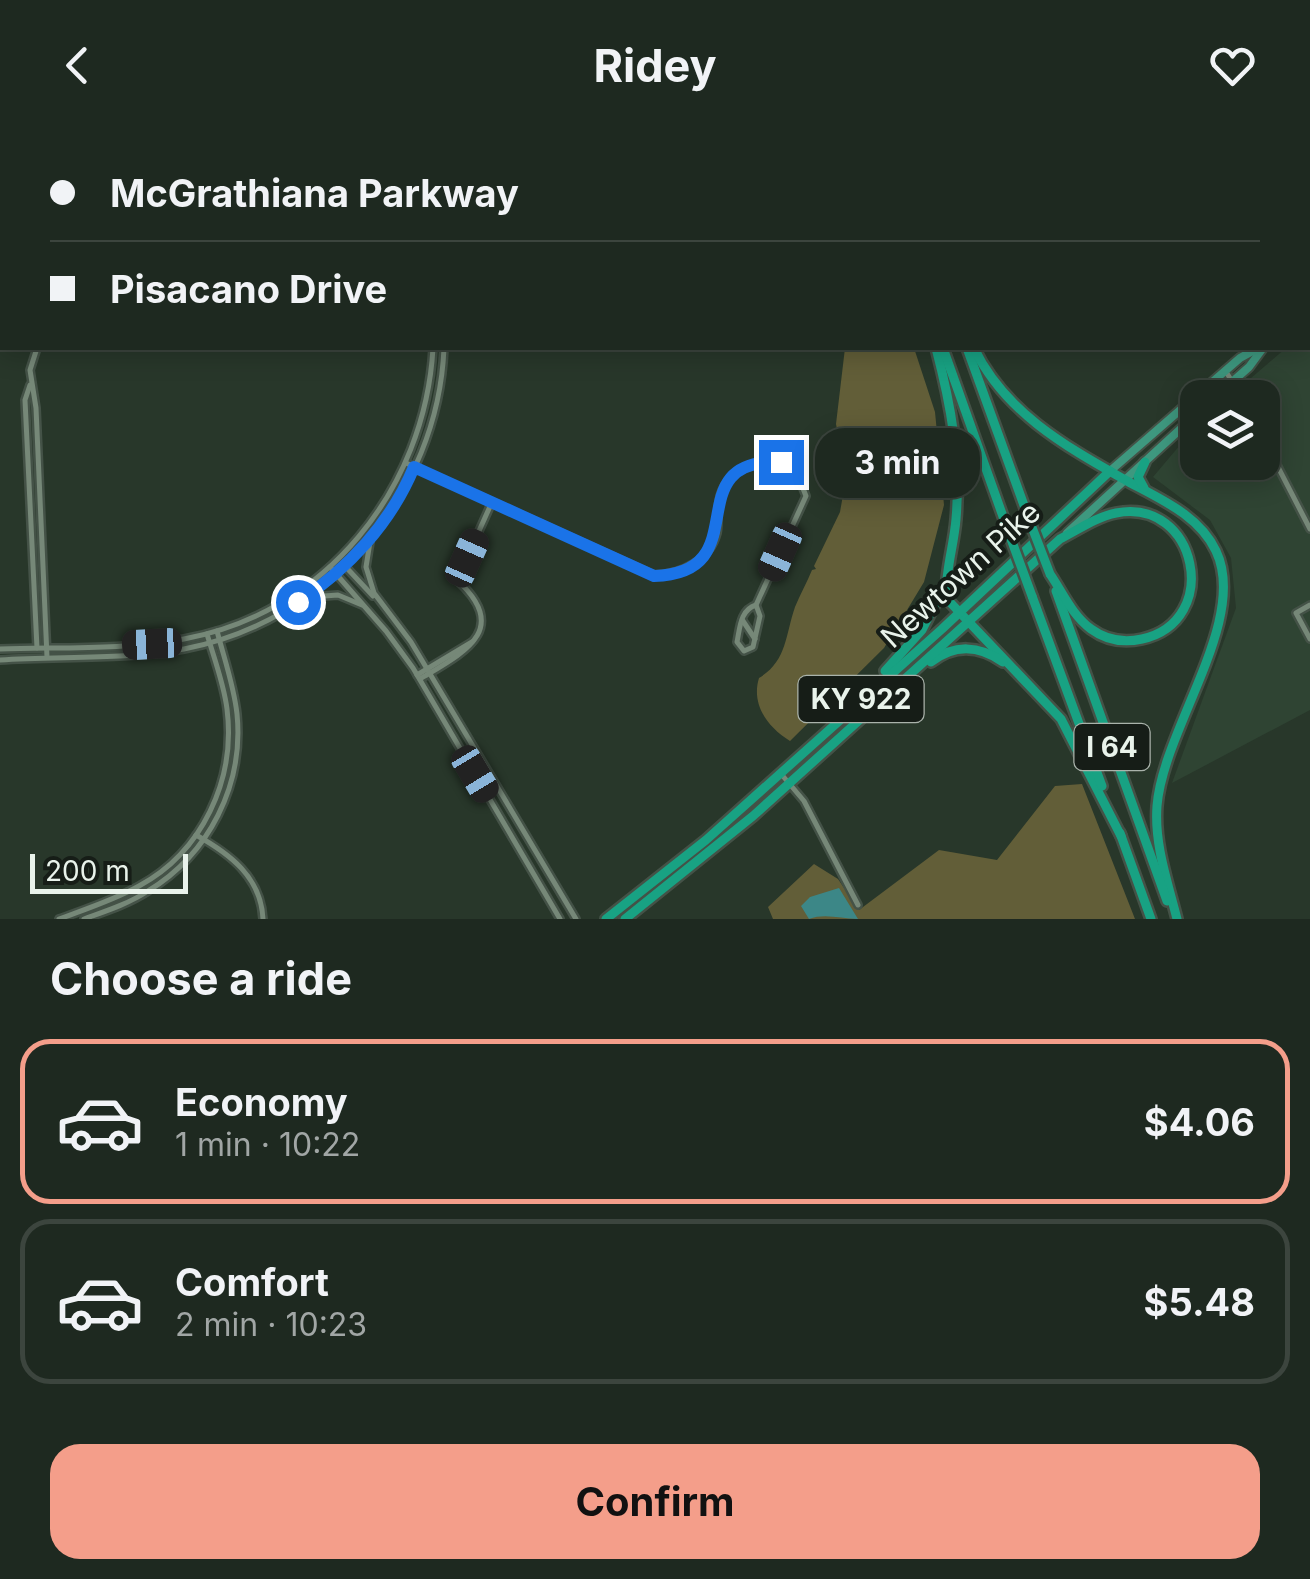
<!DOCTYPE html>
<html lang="en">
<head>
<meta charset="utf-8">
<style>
  :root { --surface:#1e2920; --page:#2b352d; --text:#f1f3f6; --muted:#a1a6a5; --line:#3c453e; --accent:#f49e8a }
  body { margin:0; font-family:Inter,sans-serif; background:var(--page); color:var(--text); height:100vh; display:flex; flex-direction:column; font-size:38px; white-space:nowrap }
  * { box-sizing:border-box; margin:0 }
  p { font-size:32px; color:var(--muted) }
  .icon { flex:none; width:55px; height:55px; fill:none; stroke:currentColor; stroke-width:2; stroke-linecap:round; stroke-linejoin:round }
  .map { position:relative; height:789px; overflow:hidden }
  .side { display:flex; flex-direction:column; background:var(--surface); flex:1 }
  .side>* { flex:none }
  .banner { position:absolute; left:0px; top:0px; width:1310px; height:220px; box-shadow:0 5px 25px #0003,0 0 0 2px var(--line); display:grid; align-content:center; height:220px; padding:0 50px; background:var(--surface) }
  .buttons { position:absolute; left:1180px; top:250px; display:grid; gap:20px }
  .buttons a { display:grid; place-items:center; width:100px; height:100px; border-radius:20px; background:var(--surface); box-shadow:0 5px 25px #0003,0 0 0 2px var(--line); font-size:50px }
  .scale { position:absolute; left:30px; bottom:25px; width:158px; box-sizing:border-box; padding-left:10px; border:5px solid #e9f3eb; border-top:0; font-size:28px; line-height:35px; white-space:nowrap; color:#e9f3eb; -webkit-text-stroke:8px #161d17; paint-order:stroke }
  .end { position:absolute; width:45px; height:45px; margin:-22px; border:12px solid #1a73e8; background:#fff; box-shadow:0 0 0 5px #fff }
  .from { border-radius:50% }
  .bubble { position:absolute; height:70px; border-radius:30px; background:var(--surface); box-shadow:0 5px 25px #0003,0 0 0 2px var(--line); font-size:32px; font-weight:700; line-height:70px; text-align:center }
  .car { position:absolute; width:30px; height:60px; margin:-30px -15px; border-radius:12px; box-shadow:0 0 8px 2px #0007; background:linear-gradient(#222 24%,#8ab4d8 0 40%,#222 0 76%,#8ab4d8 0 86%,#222 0) }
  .banner b { display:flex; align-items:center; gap:35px; height:95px; font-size:38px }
  .banner b+b { border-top:2px solid var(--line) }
  .banner i { width:25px; height:25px; background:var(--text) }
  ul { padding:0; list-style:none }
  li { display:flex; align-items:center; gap:30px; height:165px; margin:0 20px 15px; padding:0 30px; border:5px solid var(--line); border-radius:30px }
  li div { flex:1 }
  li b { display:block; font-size:38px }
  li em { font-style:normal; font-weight:700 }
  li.active { border-color:var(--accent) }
  li>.icon { width:90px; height:90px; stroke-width:1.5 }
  h2 { padding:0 50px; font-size:45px; line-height:120px }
  .button { display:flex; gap:20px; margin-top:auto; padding:20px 50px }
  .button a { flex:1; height:115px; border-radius:30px; background:var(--accent); color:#111; font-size:40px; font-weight:700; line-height:115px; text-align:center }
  header { display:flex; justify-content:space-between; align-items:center; height:130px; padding:0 50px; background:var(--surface); font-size:45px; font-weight:700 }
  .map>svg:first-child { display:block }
</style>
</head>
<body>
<header><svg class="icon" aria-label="back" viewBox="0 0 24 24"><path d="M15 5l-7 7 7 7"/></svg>Ridey<svg class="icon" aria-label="heart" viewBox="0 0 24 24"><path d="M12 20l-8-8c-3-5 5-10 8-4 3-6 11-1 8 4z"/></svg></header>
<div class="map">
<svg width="1310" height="789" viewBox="0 0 1310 789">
  <rect width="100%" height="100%" fill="#28372a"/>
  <!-- built -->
  <polygon fill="#2f4433" points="1310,197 1310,580 1172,653 1236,478 1231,428 1210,390 1153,347 1197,295 1198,332 1262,332 1262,268 1229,267 1286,218 1308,218"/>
  <!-- green -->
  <g fill="#625e38">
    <path d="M845 218H914L935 282 944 375 924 452 884 518 790 611C767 597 751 574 759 548 787 531 785 506 795 477 800 465 807 452 812 440L816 439 814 436 840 382 843 365 845 342 836 294Z"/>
    <polygon points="1082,654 1135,789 773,789 768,777 814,734 838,749 859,780 939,720 997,730 1055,656"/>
  </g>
  <!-- water -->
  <path fill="#3c8787" d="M839 758 858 789C841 789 825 783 809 789L801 776 810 767Z"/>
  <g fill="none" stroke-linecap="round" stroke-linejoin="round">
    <!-- stream -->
    <g stroke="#3c8787" stroke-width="2.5">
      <polyline points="103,2 104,0"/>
      <polyline points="0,90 2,87"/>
    </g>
    <!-- minor casing -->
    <g stroke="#445247" stroke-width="10">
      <g id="minor">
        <polyline points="37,218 30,240 36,278 47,527"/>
        <polyline points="1225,240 1242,268"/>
        <polyline points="30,255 25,270 37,518"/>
        <polyline points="1262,306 1310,399"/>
        <path d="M406 333 654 445C681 445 710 430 717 403 719 393 717 381 719 371 724 341 754 331 781 331L796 341 806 366 756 475"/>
        <polyline points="370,412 366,437 374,463 411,512 576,789"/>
        <polyline points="343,434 373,466"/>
        <polyline points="330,437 386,501 413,538 560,789"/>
        <polyline points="310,467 338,465 362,475"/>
        <path d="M756 475 760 486 753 517 744 521 737 512C740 498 740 480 756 475Z"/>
        <polyline points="1310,475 1296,483 1310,509"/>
        <polyline points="743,491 755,509"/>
        <path d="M0 519C61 517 124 520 184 509 326 483 425 359 433 218"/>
        <path d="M0 530C61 526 124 530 184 519 328 492 438 364 444 218"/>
        <polyline points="417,545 472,512"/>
        <path d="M420 549C463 523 512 500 457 450L492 372"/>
        <polyline points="782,645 804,671 858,775"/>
        <path d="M196 705C230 724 261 747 263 789"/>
        <path d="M59 789C86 779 114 770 139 756 202 722 236 650 227 579 224 554 214 528 207 504"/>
        <path d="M84 789C106 781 128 774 148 761 209 724 244 655 237 584 234 556 224 528 217 501"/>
      </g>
    </g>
    <!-- major casing -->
    <g stroke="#445247" stroke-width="12">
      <g id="major">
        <polyline points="1308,182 1310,180"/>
        <polyline points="1214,268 1249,237 1263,218"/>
        <polyline points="1110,341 1240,228 1258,218"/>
        <polyline points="1067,403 1198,283"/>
      </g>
    </g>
    <!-- highway casing -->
    <g stroke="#445247" stroke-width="14">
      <g id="highway">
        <polyline points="867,0 868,2"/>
        <polyline points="888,0 888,2"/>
        <path d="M936 218C951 275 961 330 956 389 954 415 945 442 946 468L1061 589 1121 706"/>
        <polyline points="943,218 1011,409"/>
        <polyline points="967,218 1030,392"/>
        <path d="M974 218C1005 283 1067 317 1127 351 1160 369 1199 385 1216 421 1249 490 1163 599 1157 676 1154 714 1168 753 1177 789"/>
        <polyline points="1144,358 1138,347 1145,332"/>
        <polyline points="1056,461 1167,771"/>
        <polyline points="1032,466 1102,656"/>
        <path d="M931 532C954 514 979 515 1003 532"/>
        <polyline points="885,541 922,500 944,456"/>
        <polyline points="1120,703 1151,789"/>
        <polyline points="606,789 706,710 942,499 1110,341"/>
        <path d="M625 789 753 686 1060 409C1078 400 1096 387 1116 383 1197 367 1223 491 1142 509 1124 513 1106 510 1091 499 1072 485 1063 463 1050 444"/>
      </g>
    </g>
    <!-- minor -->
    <use href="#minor" stroke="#768878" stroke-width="5"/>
    <!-- major -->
    <use href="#major" stroke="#3e987f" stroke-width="8"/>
    <!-- highway -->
    <use href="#highway" stroke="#18a283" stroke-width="9"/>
    <!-- highway-bridge casing -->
    <g stroke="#445247" stroke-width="14" stroke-linecap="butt">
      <g id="highway-bridge">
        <polyline points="1030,392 1050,444"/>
        <polyline points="1011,409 1032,466"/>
      </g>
    </g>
    <!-- highway-bridge -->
    <use href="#highway-bridge" stroke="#18a283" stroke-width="9"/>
  </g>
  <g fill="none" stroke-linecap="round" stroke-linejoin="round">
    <!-- route -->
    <path stroke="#1a73e8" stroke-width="12" d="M298 472C348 439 391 393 414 337L654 446C760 443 674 328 781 332"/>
  </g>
  <g text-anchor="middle" stroke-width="8" stroke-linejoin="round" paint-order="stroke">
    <!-- shield labels -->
    <g fill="#161d17" stroke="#aab3ab" stroke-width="2.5">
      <rect x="798.5" y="546" width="125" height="46" rx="8"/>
      <rect x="1074.5" y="594" width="75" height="46" rx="8"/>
    </g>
    <g font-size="28" font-weight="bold" fill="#e9f3eb">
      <text x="861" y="579">KY 922</text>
      <text x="1112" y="627">I 64</text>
    </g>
    <!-- street labels -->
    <g font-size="30" fill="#e9f3eb" stroke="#161d17">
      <text transform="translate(961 445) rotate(-42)" y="10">Newtown Pike</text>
    </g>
  </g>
</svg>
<div class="buttons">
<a><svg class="icon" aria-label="layers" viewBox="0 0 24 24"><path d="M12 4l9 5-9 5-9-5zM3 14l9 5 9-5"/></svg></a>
</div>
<div class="scale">200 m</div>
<i class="end from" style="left:298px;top:472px"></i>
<i class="end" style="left:781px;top:332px"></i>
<div class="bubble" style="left:815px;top:298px;width:165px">3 min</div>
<i class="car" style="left:780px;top:422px;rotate:204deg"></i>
<i class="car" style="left:467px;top:428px;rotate:24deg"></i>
<i class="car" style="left:152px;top:514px;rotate:267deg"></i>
<i class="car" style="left:475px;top:644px;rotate:149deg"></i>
<div class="banner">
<b><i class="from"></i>McGrathiana Parkway</b>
<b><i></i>Pisacano Drive</b>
</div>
</div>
<section class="side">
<h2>Choose a ride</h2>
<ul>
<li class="active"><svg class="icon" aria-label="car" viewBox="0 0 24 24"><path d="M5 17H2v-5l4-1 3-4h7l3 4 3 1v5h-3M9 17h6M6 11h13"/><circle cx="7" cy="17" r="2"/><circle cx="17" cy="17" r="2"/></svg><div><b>Economy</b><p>1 min · 10:22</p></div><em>$4.06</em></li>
<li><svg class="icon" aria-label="car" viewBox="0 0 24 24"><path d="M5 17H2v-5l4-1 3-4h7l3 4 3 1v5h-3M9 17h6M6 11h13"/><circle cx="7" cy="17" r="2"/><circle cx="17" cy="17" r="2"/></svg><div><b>Comfort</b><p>2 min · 10:23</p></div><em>$5.48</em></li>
</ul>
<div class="button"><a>Confirm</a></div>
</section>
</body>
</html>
